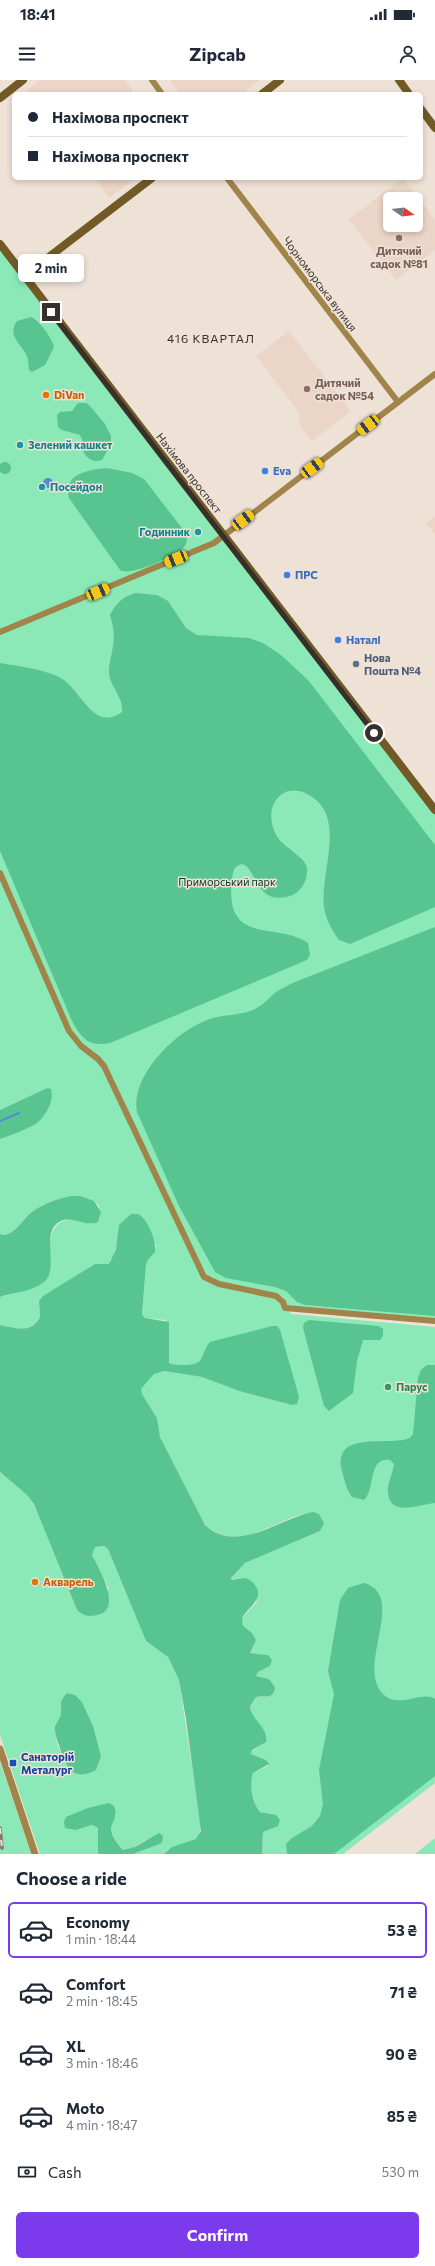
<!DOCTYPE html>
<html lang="en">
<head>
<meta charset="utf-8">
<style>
  :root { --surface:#fff; --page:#f6f6f7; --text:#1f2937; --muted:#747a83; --line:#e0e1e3; --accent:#7c3aed }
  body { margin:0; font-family:Commissioner,sans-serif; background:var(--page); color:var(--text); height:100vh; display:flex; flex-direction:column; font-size:15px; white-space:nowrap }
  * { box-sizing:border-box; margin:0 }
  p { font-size:13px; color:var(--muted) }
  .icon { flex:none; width:22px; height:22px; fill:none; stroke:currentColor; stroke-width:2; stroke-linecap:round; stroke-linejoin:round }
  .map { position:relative; height:1774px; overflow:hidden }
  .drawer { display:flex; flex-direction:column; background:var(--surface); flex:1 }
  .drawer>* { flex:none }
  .guide { position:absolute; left:12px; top:12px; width:411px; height:88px; border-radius:6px; box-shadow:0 2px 6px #0003; display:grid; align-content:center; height:88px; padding:0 16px; background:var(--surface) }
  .needle { width:26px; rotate:104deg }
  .buttons { position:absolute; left:383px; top:112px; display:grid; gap:8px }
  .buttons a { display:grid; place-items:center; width:40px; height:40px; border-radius:6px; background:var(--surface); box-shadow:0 2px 6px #0003; font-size:20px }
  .end { position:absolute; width:18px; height:18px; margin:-9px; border:5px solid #35302c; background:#fff; box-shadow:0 0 0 2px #fff }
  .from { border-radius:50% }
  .bubble { position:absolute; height:28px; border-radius:6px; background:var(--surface); box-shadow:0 2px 6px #0003; font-size:13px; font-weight:700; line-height:28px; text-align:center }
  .car { position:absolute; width:12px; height:24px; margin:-12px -6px; border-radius:5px; box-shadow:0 0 3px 1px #0007; background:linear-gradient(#f5c518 24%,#345 0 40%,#f5c518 0 76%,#345 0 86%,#f5c518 0) }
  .guide b { display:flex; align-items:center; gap:14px; height:38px; font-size:15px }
  .guide b+b { border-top:1px solid var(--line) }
  .guide i { width:10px; height:10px; background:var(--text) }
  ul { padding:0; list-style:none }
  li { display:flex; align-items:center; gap:12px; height:56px; margin:0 8px 6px; padding:0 8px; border:2px solid transparent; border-radius:6px }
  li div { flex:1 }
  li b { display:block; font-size:15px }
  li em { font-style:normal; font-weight:700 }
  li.selected { border-color:var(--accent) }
  li>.icon { width:36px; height:36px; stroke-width:1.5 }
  h2 { padding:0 16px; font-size:18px; line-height:48px }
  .pay { display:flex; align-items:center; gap:10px; height:44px; padding:0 16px; font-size:15px }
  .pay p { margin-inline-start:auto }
  .action { display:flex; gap:8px; margin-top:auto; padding:8px 16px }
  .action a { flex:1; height:46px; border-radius:6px; background:var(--accent); color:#fff; font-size:16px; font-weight:700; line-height:46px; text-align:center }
  .status { display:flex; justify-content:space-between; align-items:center; height:28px; padding:0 20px; background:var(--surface); direction:ltr }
  .status svg { height:11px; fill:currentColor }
  header { display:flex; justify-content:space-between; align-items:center; height:52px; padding:0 16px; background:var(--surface); font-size:18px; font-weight:700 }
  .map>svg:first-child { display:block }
</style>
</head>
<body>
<div class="status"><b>18:41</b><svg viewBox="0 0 49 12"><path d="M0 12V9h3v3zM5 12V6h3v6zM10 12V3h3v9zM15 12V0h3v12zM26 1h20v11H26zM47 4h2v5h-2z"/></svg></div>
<header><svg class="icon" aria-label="menu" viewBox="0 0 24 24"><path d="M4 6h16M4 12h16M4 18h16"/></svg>Zipcab<svg class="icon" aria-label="person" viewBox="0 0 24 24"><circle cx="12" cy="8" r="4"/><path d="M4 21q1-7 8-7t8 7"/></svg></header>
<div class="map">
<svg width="435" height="1774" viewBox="0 0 435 1774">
  <rect width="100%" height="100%" fill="#eee1d6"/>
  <!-- education -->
  <g fill="#ead5c7" fill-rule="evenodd">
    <polygon points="40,0 125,0 135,14 30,14 27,10"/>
    <polygon points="170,0 260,0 242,14 180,14"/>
    <polygon points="94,98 136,98 109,118"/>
    <path d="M403 98 435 140V170L396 200 349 139ZM390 119H416V145H390Z"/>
    <polygon points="289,251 351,331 312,361 299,345 299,332 256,276"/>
    <polygon points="435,436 435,454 426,443"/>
  </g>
  <!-- green -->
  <g fill="#8be8b7" fill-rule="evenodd">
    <path d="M0 163 435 733V1241L288 1228 291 1234 435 1247V1703L343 1774H262L263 1752 275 1747 272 1734 260 1732C252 1723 249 1705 253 1693L268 1686 266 1680 251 1674 252 1671 262 1664V1648L253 1637 250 1626 256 1617H265L275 1607 269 1599 256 1596 258 1592 270 1586 268 1575 250 1573 256 1560 252 1553 243 1547 242 1538 257 1522 245 1498 235 1501 231 1498 245 1483 320 1451 322 1438 318 1434C288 1426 243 1479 205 1445L160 1357 157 1338 142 1314 141 1309 154 1294 164 1291 202 1297 239 1311 292 1325 206 1267C205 1271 204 1278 200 1282 195 1287 175 1286 169 1283L166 1240 145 1238 142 1234 146 1185 148 1180 155 1172 156 1164 117 1163 113 1176 108 1184H95L39 1224 40 1237C31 1254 15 1248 0 1245V1217L23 1211 49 1193C50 1176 45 1141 69 1140 77 1139 84 1144 93 1144L100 1138 99 1126 94 1121C72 1113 51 1118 32 1132 22 1138 13 1159 0 1154V1059L34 1045 47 1008 0 1030Z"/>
    <path d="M0 1392 27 1415 34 1424 77 1530 109 1509 92 1475 95 1467 104 1466 108 1469 146 1561 168 1577 179 1600 201 1746 199 1756 196 1759 167 1771 164 1774H133L162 1763 146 1760 131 1769 123 1770C112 1758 108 1750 116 1735L97 1726 82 1731 76 1750 92 1745 98 1748V1772L100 1774H40L0 1655ZM67 1613 82 1622 93 1646 101 1676 67 1686C62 1676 54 1659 55 1647 56 1642 61 1638 61 1633 62 1622 58 1623 67 1613Z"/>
    <polygon points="0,1682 31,1774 0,1774"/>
    <polygon points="435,1758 435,1774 415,1774"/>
  </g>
  <!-- forest -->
  <g fill="#58c490">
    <path d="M31 237C38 239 53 259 54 267L45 285 32 292 29 290C28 285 29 279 26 274 20 263 7 255 17 241Z"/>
    <path d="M78 323H86L89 325 105 344 111 356V363L102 380C93 383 87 379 83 371V362L80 355 62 350 58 347 57 335 60 332 72 331Z"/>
    <circle cx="5" cy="388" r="6"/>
    <path d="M107 388 132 393 144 399 185 452C187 457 188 463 184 467 176 476 130 497 120 490L69 418C62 394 90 389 107 388Z"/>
    <path d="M135 513 157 515 168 521 186 548 197 555 249 558 263 563 281 575 308 600 435 765V827L350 864 339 860C332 850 326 840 324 827 320 794 344 744 316 720 286 694 258 726 278 758 284 767 307 779 307 788 308 801 300 815 286 817 255 823 257 788 242 784 233 786 233 792 232 800 224 867 277 841 308 863L310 875 307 880 110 963C88 967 82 959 72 941L0 771V583C18 586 40 589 57 596 80 605 92 654 122 632 124 616 109 607 109 591 109 583 112 574 113 566 115 555 113 545 110 535 116 523 123 517 135 513Z"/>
    <path d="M435 847V1236L305 1225 297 1222 286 1211 275 1207 226 1198 215 1192 179 1126 137 1032C130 996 175 952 207 940 222 934 241 936 255 929 263 925 269 918 276 912 282 908 289 905 295 902Z"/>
    <path d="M47 1008 51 1009C55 1021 44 1040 32 1046 22 1051 11 1055 0 1059V1030Z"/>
    <path d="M71 1116H80L94 1121 101 1132 98 1142C85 1148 72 1134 59 1142 40 1153 60 1189 44 1202 32 1212 14 1212 0 1217V1154C13 1159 23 1138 32 1132 44 1123 57 1119 71 1116Z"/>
    <path d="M131 1134H138C148 1139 157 1162 155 1172L148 1180 146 1185 142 1234 145 1238 169 1242V1283C174 1285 179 1285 184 1285 207 1285 199 1275 210 1262L272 1246H277L280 1250 299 1317 297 1324 292 1325 239 1311 202 1297 164 1291 154 1294 141 1309 142 1314 157 1338 160 1357 205 1445C237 1475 280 1438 313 1432L319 1434 324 1443 320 1451 245 1483 231 1498 232 1500 245 1498 250 1500C269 1516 250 1525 242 1538L243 1546 252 1553 256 1560 250 1573 268 1575 272 1580 270 1586 258 1592 256 1596 269 1599 275 1607C274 1620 265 1615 256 1617L250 1626C251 1640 269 1648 266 1662L252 1670 251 1674 266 1680 269 1684 253 1693C249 1705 252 1723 260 1732L276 1735 280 1740 278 1746 263 1752 262 1774H164L172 1767 196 1759 201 1751 186 1639 179 1600 168 1577 146 1561 108 1469 104 1466 95 1467 92 1475C98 1487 124 1530 97 1535 88 1537 84 1536 77 1530L34 1424 27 1415 0 1392V1245C15 1248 32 1254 40 1237L39 1221 43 1216 95 1184H108L110 1182 116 1169 119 1145Z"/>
    <polygon points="309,1240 379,1246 383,1249 383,1256 380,1260 363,1260 357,1281 353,1313 329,1331 324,1326 303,1248 304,1243"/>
    <path d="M427 1285H435V1423C421 1424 389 1438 388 1412 387 1404 393 1393 394 1384L390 1380C367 1377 376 1409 364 1420L352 1417C346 1409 345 1401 342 1391 332 1349 388 1367 410 1358L413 1354 418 1298 421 1290Z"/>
    <path d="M364 1503C408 1516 355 1586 383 1614 399 1630 422 1610 435 1619V1696L334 1774H287L286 1764 292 1758 312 1746 320 1736 323 1724 319 1690 334 1614 328 1591 340 1520 348 1508Z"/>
    <path d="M67 1613 75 1615 82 1622 93 1646 101 1676 96 1690C72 1703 65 1685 59 1665 57 1660 54 1651 55 1647 56 1642 61 1638 61 1632 62 1622 58 1623 67 1613Z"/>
    <path d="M109 1723 114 1726C121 1745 99 1743 123 1770L135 1767 159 1753 163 1756 162 1763 133 1774H100L98 1773V1748L92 1745 76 1750 65 1748 64 1742 66 1737 88 1728Z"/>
  </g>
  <!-- water -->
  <circle fill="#558bd5" cx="48" cy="403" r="5"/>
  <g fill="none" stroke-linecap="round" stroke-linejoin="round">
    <!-- stream -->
    <polyline stroke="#558bd5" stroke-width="2" points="0,1041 19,1033"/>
    <!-- minor -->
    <g stroke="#a0844a" stroke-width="6">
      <polyline points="152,0 162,14"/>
      <polyline points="227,98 398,322"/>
      <polyline points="0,552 214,463 435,294"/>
      <polyline points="0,793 69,951 81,966 98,979 104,986 204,1197 219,1204 276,1216 283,1222 285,1228 435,1241"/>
    </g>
    <!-- tertiary -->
    <polyline stroke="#a0844a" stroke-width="7" points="0,1669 35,1774"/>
    <!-- secondary -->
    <g stroke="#715a26" stroke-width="8">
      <polyline points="399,0 409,14"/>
      <polyline points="262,14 280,0"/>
      <polyline points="0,18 23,0"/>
      <polyline points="421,29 435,48"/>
      <polyline points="0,164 435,730"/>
      <polyline points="24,196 152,98"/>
    </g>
    <!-- rail casing -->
    <g stroke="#807871" stroke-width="3.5">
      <polyline id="rail" points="0,1748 2,1768"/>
    </g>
    <!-- rail -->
    <use href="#rail" stroke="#eee1d6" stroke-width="2" stroke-dasharray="6" stroke-linecap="butt"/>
  </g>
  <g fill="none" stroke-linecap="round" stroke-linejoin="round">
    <!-- route -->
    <polyline stroke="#35302c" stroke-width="5" points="51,232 374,653"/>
  </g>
  <!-- markers -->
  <g fill="#8d6e63" stroke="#eee1d6" stroke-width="1.5">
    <circle cx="399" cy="158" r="4"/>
    <circle cx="307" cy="309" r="4"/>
  </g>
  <g fill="#e8710a" stroke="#eee1d6" stroke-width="1.5">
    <circle cx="46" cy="315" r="4"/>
    <circle cx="35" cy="1502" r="4"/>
  </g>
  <g fill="#0f9aa8" stroke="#eee1d6" stroke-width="1.5">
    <circle cx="20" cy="365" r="4"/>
    <circle cx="42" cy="407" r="4"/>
    <circle cx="198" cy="452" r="4"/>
  </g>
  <g fill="#3f7fe0" stroke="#eee1d6" stroke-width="1.5">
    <circle cx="265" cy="391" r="4"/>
    <circle cx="287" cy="495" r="4"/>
    <circle cx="338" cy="560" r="4"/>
  </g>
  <circle fill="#5c6f8a" stroke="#eee1d6" stroke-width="1.5" cx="356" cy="584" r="4"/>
  <circle fill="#2e9e5b" stroke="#eee1d6" stroke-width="1.5" cx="388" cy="1307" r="4"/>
  <rect fill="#1a4fb4" stroke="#eee1d6" stroke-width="1.5" x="9" y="1679" width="8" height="8" rx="2"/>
  <g text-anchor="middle" stroke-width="3" stroke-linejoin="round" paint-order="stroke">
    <!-- education labels -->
    <g font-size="11" font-weight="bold" fill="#785e54" stroke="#eee1d6">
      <text x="399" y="175">Дитячий<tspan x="399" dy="13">садок №81</tspan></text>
      <text x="315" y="307" text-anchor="start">Дитячий<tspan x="315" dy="13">садок №54</tspan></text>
    </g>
    <!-- street labels -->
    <g font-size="11" fill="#35302c" stroke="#eee1d6">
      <text transform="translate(320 204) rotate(53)" y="4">Чорноморська вулиця</text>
      <text transform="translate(189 393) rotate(52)" y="4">Нахімова проспект</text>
    </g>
    <!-- food labels -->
    <g font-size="11" font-weight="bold" fill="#c56008" stroke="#eee1d6" text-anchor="start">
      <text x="54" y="319">DiVan</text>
      <text x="43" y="1506">Акварель</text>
    </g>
    <!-- culture labels -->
    <g font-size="11" font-weight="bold" fill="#0d838f" stroke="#eee1d6" text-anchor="start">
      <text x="28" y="369">Зелений кашкет</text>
      <text x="50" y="411">Посейдон</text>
      <text x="190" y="456" text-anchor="end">Годинник</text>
    </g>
    <!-- shop labels -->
    <g font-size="11" font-weight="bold" fill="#366cbe" stroke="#eee1d6" text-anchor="start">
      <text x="273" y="395">Eva</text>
      <text x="295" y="499">ПРС</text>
      <text x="346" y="564">Наталі</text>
    </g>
    <!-- service labels -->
    <g font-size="11" font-weight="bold" fill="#4e5e75" stroke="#eee1d6" text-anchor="start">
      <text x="364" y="582">Нова<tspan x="364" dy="13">Пошта №4</tspan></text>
    </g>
    <!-- park labels -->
    <g font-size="11" fill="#043420" stroke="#eee1d6">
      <text x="227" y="806">Приморський парк</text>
    </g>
    <!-- leisure labels -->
    <g font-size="11" font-weight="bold" fill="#27864d" stroke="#eee1d6" text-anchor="start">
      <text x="396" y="1311">Парус</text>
    </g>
    <!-- transit labels -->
    <g font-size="11" font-weight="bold" fill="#164399" stroke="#eee1d6" text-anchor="start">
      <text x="21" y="1681">Санаторій<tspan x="21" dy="13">Металург</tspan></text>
    </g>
    <!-- neighbourhood labels -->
    <g font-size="12" letter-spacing="1" fill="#3a3027" stroke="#eee1d6">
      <text x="211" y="263">416 КВАРТАЛ</text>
    </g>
  </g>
</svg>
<div class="buttons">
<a><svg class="needle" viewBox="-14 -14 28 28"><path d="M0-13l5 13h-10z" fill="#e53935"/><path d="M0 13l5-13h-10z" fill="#747a83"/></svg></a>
</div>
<i class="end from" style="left:374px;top:653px"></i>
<i class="end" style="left:51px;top:232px"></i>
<div class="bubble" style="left:18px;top:174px;width:66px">2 min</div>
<i class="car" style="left:368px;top:345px;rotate:233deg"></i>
<i class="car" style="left:312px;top:388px;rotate:53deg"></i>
<i class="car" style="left:243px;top:440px;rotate:53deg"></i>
<i class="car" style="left:176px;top:479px;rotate:248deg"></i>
<i class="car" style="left:98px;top:512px;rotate:67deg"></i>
<div class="guide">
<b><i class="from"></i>Нахімова проспект</b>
<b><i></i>Нахімова проспект</b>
</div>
</div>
<section class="drawer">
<h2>Choose a ride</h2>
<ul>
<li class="selected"><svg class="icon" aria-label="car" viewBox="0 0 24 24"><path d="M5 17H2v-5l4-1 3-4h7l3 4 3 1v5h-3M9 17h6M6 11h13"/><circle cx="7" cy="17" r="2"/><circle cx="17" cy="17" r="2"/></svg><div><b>Economy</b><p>1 min · 18:44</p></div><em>53 ₴</em></li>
<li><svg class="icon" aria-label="car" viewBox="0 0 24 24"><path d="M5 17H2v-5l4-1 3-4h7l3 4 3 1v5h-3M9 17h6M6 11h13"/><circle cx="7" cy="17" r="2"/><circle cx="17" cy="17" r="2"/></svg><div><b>Comfort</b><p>2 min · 18:45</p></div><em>71 ₴</em></li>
<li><svg class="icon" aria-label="car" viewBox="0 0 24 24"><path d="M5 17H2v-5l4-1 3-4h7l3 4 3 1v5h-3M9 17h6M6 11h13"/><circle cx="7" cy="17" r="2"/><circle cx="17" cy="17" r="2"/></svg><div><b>XL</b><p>3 min · 18:46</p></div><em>90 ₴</em></li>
<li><svg class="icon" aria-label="car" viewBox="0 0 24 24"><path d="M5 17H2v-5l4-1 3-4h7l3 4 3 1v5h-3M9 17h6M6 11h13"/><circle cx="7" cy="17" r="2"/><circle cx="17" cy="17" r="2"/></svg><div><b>Moto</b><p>4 min · 18:47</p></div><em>85 ₴</em></li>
</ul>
<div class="pay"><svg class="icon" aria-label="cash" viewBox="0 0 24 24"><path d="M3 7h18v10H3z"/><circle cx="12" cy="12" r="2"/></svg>Cash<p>530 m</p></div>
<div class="action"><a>Confirm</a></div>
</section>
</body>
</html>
